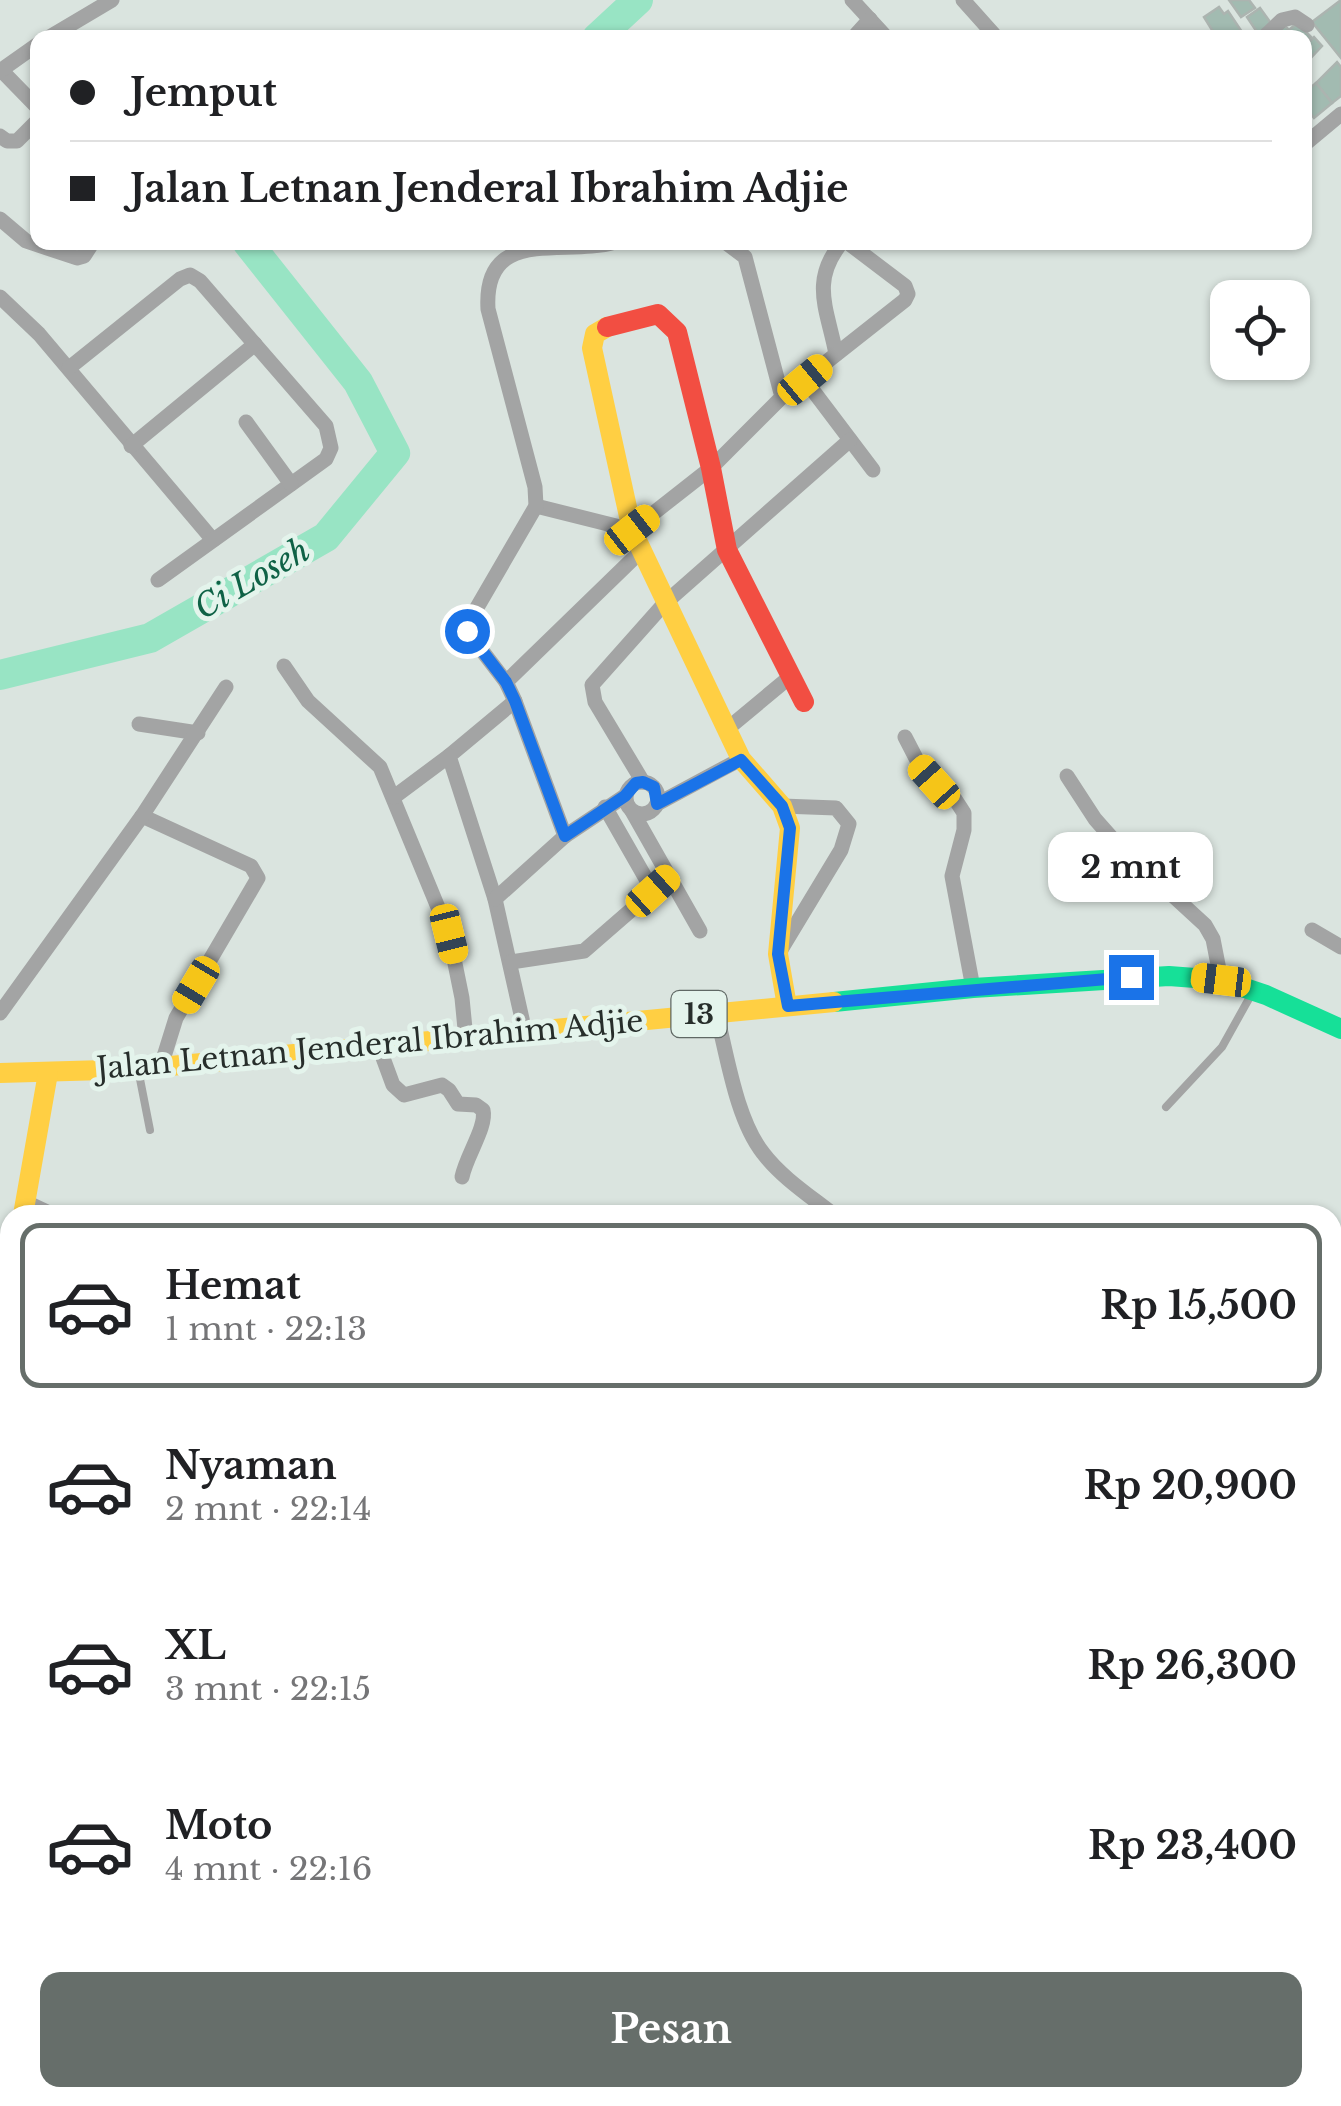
<!DOCTYPE html>
<html lang="id">
<head>
<meta charset="utf-8">
<style>
  :root { --surface:#fff; --page:#f6f6f6; --text:#202124; --muted:#757577; --line:#e0e0e0; --accent:#666e6a }
  body { margin:0; font-family:"Libre Baskerville",serif; background:var(--page); color:var(--text); height:100vh; display:flex; flex-direction:column; font-size:38px; white-space:nowrap }
  * { box-sizing:border-box; margin:0 }
  p { font-size:32px; color:var(--muted) }
  .icon { flex:none; width:55px; height:55px; fill:none; stroke:currentColor; stroke-width:2; stroke-linecap:round; stroke-linejoin:round }
  .map { position:relative; flex:1; overflow:hidden }
  .sheet { position:absolute; left:0px; top:1205px; width:1342px; height:902px; display:flex; flex-direction:column; background:var(--surface); border-radius:30px 30px 0 0; box-shadow:0 2px 8px #0004 }
  .sheet>* { flex:none }
  .top-card { position:absolute; left:30px; top:30px; width:1282px; height:220px; border-radius:20px; box-shadow:0 2px 8px #0004; display:grid; align-content:center; height:220px; padding:0 40px; background:var(--surface) }
  .tools { position:absolute; left:1210px; top:280px; display:grid; gap:20px }
  .tools a { display:grid; place-items:center; width:100px; height:100px; border-radius:20px; background:var(--surface); box-shadow:0 2px 8px #0004; font-size:50px }
  .end { position:absolute; width:45px; height:45px; margin:-22px; border:12px solid #1a73e8; background:#fff; box-shadow:0 0 0 5px #fff }
  .from { border-radius:50% }
  .bubble { position:absolute; height:70px; border-radius:20px; background:var(--surface); box-shadow:0 2px 8px #0004; font-size:32px; font-weight:800; line-height:70px; text-align:center }
  .car { position:absolute; width:30px; height:60px; margin:-30px -15px; border-radius:12px; box-shadow:0 0 8px 2px #0007; background:linear-gradient(#f5c518 24%,#345 0 40%,#f5c518 0 76%,#345 0 86%,#f5c518 0) }
  .top-card b { display:flex; align-items:center; gap:35px; height:95px; font-size:38px }
  .top-card b+b { border-top:2px solid var(--line) }
  .top-card i { width:25px; height:25px; background:var(--text) }
  ul { padding:18px 0 0; list-style:none }
  li { display:flex; align-items:center; gap:30px; height:165px; margin:0 20px 15px; padding:0 20px; border:5px solid transparent; border-radius:20px }
  li div { flex:1 }
  li b { display:block; font-size:38px }
  li em { font-style:normal; font-weight:800 }
  li.selected { border-color:var(--accent) }
  li>.icon { width:90px; height:90px; stroke-width:1.5 }
  .cta { display:flex; gap:20px; margin-top:auto; padding:20px 40px }
  .cta a { flex:1; height:115px; border-radius:20px; background:var(--accent); color:#fff; font-size:40px; font-weight:800; line-height:115px; text-align:center }
  .map>svg:first-child { display:block }
</style>
</head>
<body>
<div class="map">
<svg width="1341" height="2106" viewBox="0 0 1341 2106">
  <rect width="100%" height="100%" fill="#dae4df"/>
  <g fill="none" stroke-linecap="round" stroke-linejoin="round">
    <!-- river -->
    <g stroke="#98e4c4" stroke-width="30">
      <polyline points="597,38 638,0"/>
      <polyline points="0,675 150,638 326,537 395,453 358,382 247,242"/>
    </g>
  </g>
  <!-- building -->
  <g fill="#a2bbb1" stroke="#acb4b0" stroke-width="2.5">
    <polygon points="1229,0 1249,0 1255,8 1241,17"/>
    <polygon points="1341,0 1341,58 1312,22"/>
    <polygon points="1219,7 1224,14 1228,11 1242,32 1235,38 1217,38 1204,17"/>
    <polygon points="1260,8 1273,26 1259,35 1247,17"/>
    <polygon points="1297,23 1311,37 1305,42 1305,38 1278,38 1275,34 1284,25 1289,30"/>
    <polygon points="1314,37 1322,46 1305,64 1305,46"/>
    <polygon points="1337,62 1341,67 1341,96 1332,103 1316,83"/>
    <polygon points="1316,83 1332,103 1314,118 1305,106 1305,92"/>
  </g>
  <g fill="none" stroke-linecap="round" stroke-linejoin="round">
    <!-- lane -->
    <g stroke="#a3a4a4" stroke-width="8">
      <polyline points="139,1074 150,1130"/>
      <polyline points="1166,1107 1222,1047 1251,995"/>
      <polyline points="30,1200 62,1215"/>
    </g>
    <!-- street -->
    <g stroke="#a3a4a4" stroke-width="15">
      <polyline points="852,0 887,38"/>
      <polyline points="963,0 997,38"/>
      <polyline points="48,38 112,0"/>
      <polyline points="853,38 870,19"/>
      <polyline points="1263,38 1282,20 1295,17 1307,25"/>
      <polyline points="1,70 38,108"/>
      <polyline points="0,71 38,44"/>
      <polyline points="0,136 7,141 17,141 38,120"/>
      <polyline points="1305,144 1341,114"/>
      <polyline points="0,219 26,241 77,258 84,256 93,242"/>
      <polyline points="0,297 39,334 213,540"/>
      <path d="M836 354C827 308 810 281 842 242"/>
      <polyline points="69,368 180,279 190,275 200,281 326,426 331,448 326,459 158,580"/>
      <polyline points="805,380 873,470"/>
      <polyline points="782,397 905,300 908,294 905,286 847,242"/>
      <polyline points="246,422 291,484"/>
      <polyline points="131,446 255,344"/>
      <polyline points="536,506 632,530 711,468 782,397 745,257 725,242"/>
      <polyline points="284,666 308,701 380,767 449,934 462,998 466,1039"/>
      <polyline points="506,682 641,551"/>
      <polyline points="515,701 449,756 495,899 525,1032"/>
      <polyline points="139,724 198,733"/>
      <polyline points="726,730 791,676"/>
      <polyline points="905,737 920,766 953,796 964,813 964,830 952,876 973,988"/>
      <polyline points="1067,776 1095,819 1118,845 1205,925 1213,939 1221,980"/>
      <circle cx="642" cy="798" r="16"/>
      <polyline points="643,782 595,702 592,685 664,604 850,440"/>
      <polyline points="394,797 449,756"/>
      <polyline points="657,804 741,759"/>
      <polyline points="632,811 700,931"/>
      <polyline points="142,816 251,866 258,878 176,1018 161,1066"/>
      <path d="M565 836 515 701 506 682 467 631 468 623 536 506 535 487 488 309C483 225 564 257 615 242"/>
      <polyline points="495,899 565,836 625,796"/>
      <polyline points="1312,930 1341,947"/>
      <polyline points="780,951 841,850 849,824 836,808 782,806"/>
      <polyline points="511,962 584,951 653,891 605,807"/>
      <path d="M716 1012C727 1054 736 1119 763 1153 781 1177 810 1196 834 1215"/>
      <polyline points="0,1013 142,816 226,687"/>
      <path d="M379 1047 393 1085 404 1095 442 1085 449 1090 458 1104 476 1105 483 1110C487 1127 466 1156 462 1177"/>
      <polyline points="0,1389 10,1395"/>
      <polyline points="1332,1398 1341,1385"/>
      <polyline points="0,1499 10,1505"/>
      <polyline points="1332,1505 1341,1537"/>
      <polyline points="1332,1957 1341,1959"/>
      <polyline points="1332,2057 1341,2051"/>
      <polyline points="1271,2106 1280,2098"/>
    </g>
    <!-- fast -->
    <polyline stroke="#16e098" stroke-width="20" points="834,1002 973,988 1169,976 1221,980 1266,995 1341,1029"/>
    <!-- slow -->
    <g stroke="#ffcf43" stroke-width="20">
      <polyline points="607,327 595,334 592,348 632,530 741,759 782,806 790,828 778,954 787,1006"/>
      <polyline points="0,1073 139,1069 834,1002"/>
      <polyline points="23,1215 48,1073"/>
      <polyline points="0,1297 10,1266"/>
    </g>
    <!-- jam -->
    <polyline stroke="#f24e42" stroke-width="20" points="607,327 658,314 677,332 711,468 727,550 804,702"/>
    <!-- rail casing -->
    <g stroke="#a5a9a8" stroke-width="9">
      <g id="rail">
        <polyline points="0,1960 10,1958"/>
        <polyline points="1332,1976 1341,1978"/>
      </g>
    </g>
    <!-- rail -->
    <use href="#rail" stroke="#e4f4ec" stroke-width="5" stroke-dasharray="15" stroke-linecap="butt"/>
  </g>
  <g fill="none" stroke-linecap="round" stroke-linejoin="round">
    <!-- route -->
    <polyline stroke="#1a73e8" stroke-width="12" points="467,631 506,682 515,701 565,836 625,796 636,783 643,782 654,787 657,804 741,760 782,806 790,828 778,954 788,1006 1131,977"/>
  </g>
  <g text-anchor="middle" stroke-width="10" stroke-linejoin="round" paint-order="stroke">
    <!-- shield labels -->
    <rect fill="#e4f4ec" stroke="#606965" stroke-width="2.5" x="671.5" y="991" width="55" height="46" rx="8"/>
    <g font-size="28" font-weight="bold" fill="#272e2b">
      <text x="699" y="1024">13</text>
    </g>
    <!-- street labels -->
    <g font-size="30" fill="#272e2b" stroke="#e4f4ec">
      <text transform="translate(370 1045) rotate(-5)" y="10">Jalan Letnan Jenderal Ibrahim Adjie</text>
    </g>
    <!-- water labels -->
    <g font-size="32" font-style="italic" fill="#0f6246" stroke="#e4f4ec">
      <text transform="translate(252 579) rotate(-30)" y="11">Ci Loseh</text>
    </g>
  </g>
</svg>
<div class="tools">
<a><svg class="icon" aria-label="locate" viewBox="0 0 24 24"><circle cx="12" cy="12" r="6"/><path d="M12 2v4M12 18v4M2 12h4M18 12h4"/></svg></a>
</div>
<i class="end from" style="left:467px;top:631px"></i>
<i class="end" style="left:1131px;top:977px"></i>
<div class="bubble" style="left:1048px;top:832px;width:165px">2 mnt</div>
<i class="car" style="left:805px;top:380px;rotate:50deg"></i>
<i class="car" style="left:632px;top:530px;rotate:52deg"></i>
<i class="car" style="left:934px;top:782px;rotate:318deg"></i>
<i class="car" style="left:653px;top:891px;rotate:48deg"></i>
<i class="car" style="left:449px;top:934px;rotate:166deg"></i>
<i class="car" style="left:1221px;top:980px;rotate:277deg"></i>
<i class="car" style="left:196px;top:985px;rotate:211deg"></i>
<div class="top-card">
<b><i class="from"></i>Jemput</b>
<b><i></i>Jalan Letnan Jenderal Ibrahim Adjie</b>
</div>
<section class="sheet">
<ul>
<li class="selected"><svg class="icon" aria-label="car" viewBox="0 0 24 24"><path d="M5 17H2v-5l4-1 3-4h7l3 4 3 1v5h-3M9 17h6M6 11h13"/><circle cx="7" cy="17" r="2"/><circle cx="17" cy="17" r="2"/></svg><div><b>Hemat</b><p>1 mnt · 22:13</p></div><em>Rp 15,500</em></li>
<li><svg class="icon" aria-label="car" viewBox="0 0 24 24"><path d="M5 17H2v-5l4-1 3-4h7l3 4 3 1v5h-3M9 17h6M6 11h13"/><circle cx="7" cy="17" r="2"/><circle cx="17" cy="17" r="2"/></svg><div><b>Nyaman</b><p>2 mnt · 22:14</p></div><em>Rp 20,900</em></li>
<li><svg class="icon" aria-label="car" viewBox="0 0 24 24"><path d="M5 17H2v-5l4-1 3-4h7l3 4 3 1v5h-3M9 17h6M6 11h13"/><circle cx="7" cy="17" r="2"/><circle cx="17" cy="17" r="2"/></svg><div><b>XL</b><p>3 mnt · 22:15</p></div><em>Rp 26,300</em></li>
<li><svg class="icon" aria-label="car" viewBox="0 0 24 24"><path d="M5 17H2v-5l4-1 3-4h7l3 4 3 1v5h-3M9 17h6M6 11h13"/><circle cx="7" cy="17" r="2"/><circle cx="17" cy="17" r="2"/></svg><div><b>Moto</b><p>4 mnt · 22:16</p></div><em>Rp 23,400</em></li>
</ul>
<div class="cta"><a>Pesan</a></div>
</section>
</div>
</body>
</html>
